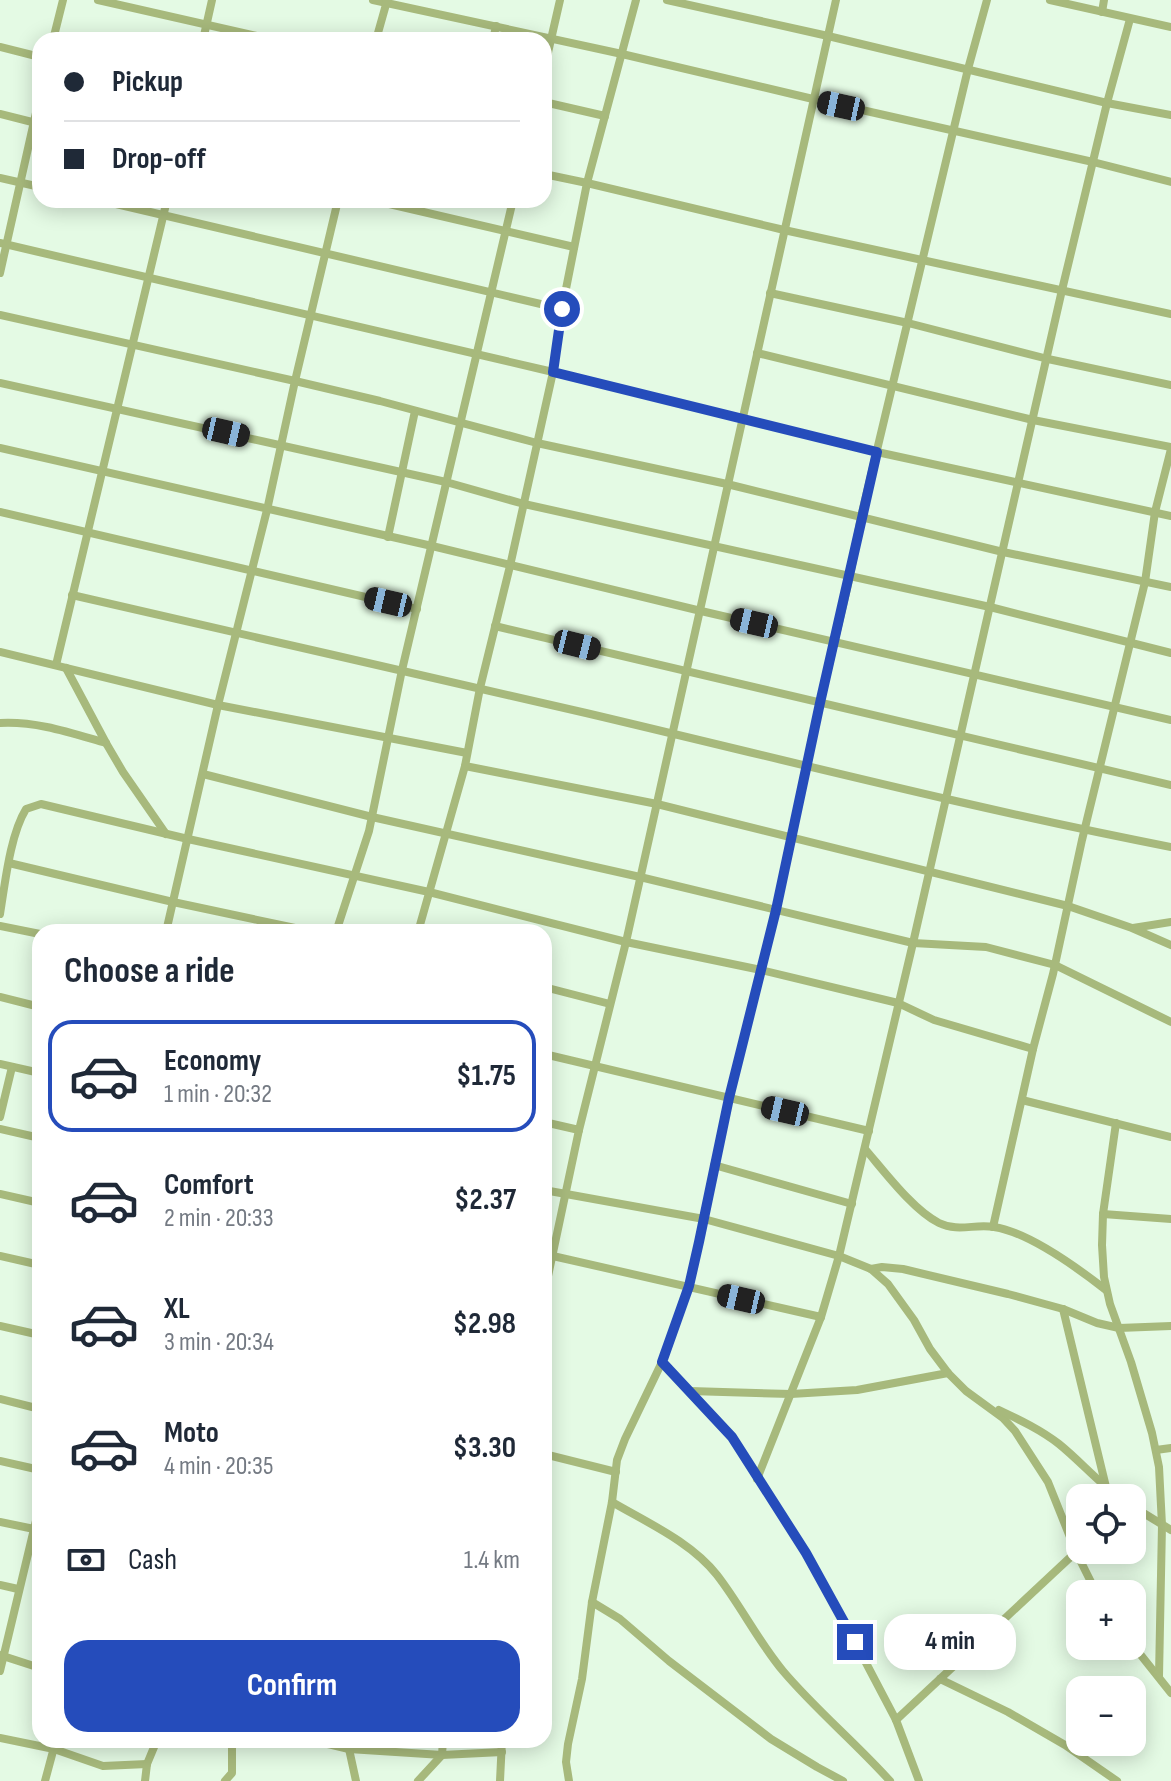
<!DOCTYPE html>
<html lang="en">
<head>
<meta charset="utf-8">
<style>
  :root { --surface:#fff; --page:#f2f2f3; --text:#1f2937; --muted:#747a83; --line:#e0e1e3; --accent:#254cbb }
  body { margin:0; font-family:"Sofia Sans Condensed",sans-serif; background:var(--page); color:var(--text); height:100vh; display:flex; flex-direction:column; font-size:30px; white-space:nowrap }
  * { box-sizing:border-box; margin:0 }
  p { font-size:26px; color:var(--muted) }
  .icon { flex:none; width:44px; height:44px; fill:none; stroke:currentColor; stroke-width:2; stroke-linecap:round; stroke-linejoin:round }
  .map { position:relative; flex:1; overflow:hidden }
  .side { position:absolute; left:32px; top:924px; width:520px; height:824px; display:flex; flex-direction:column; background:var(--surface); border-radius:24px; box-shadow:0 4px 20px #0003 }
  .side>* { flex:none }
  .top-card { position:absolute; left:32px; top:32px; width:520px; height:176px; border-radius:24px; box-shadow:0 4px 20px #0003; display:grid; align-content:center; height:176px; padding:0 32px; background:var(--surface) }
  .tools { position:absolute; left:1066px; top:1484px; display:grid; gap:16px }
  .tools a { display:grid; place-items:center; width:80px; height:80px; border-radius:16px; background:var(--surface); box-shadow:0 4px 20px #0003; font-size:40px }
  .end { position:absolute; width:36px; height:36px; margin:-18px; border:10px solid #254cbb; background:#fff; box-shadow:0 0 0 4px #fff }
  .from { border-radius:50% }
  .bubble { position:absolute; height:56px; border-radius:24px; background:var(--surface); box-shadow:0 4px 20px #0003; font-size:26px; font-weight:700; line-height:56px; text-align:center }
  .car { position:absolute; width:24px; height:48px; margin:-24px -12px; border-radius:10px; box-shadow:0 0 6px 2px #0007; background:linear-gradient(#222 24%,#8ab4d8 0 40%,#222 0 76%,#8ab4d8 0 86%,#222 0) }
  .top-card b { display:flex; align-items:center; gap:28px; height:76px; font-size:30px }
  .top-card b+b { border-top:2px solid var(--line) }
  .top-card i { width:20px; height:20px; background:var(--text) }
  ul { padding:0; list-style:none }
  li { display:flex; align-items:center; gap:24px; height:112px; margin:0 16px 12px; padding:0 16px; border:4px solid transparent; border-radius:24px }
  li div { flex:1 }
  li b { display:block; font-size:30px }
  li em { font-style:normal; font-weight:700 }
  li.active { border-color:var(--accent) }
  li>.icon { width:72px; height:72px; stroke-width:1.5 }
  h2 { padding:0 32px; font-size:36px; line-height:96px }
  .pay { display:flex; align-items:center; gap:20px; height:88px; padding:0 32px; font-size:30px }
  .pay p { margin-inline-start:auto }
  .primary-button { display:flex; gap:16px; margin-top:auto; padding:16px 32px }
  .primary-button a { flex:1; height:92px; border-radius:24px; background:var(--accent); color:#fff; font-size:32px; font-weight:700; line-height:92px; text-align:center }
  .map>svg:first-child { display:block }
</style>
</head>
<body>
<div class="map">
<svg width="1171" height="1781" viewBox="0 0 1171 1781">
  <rect width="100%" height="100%" fill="#e4fae4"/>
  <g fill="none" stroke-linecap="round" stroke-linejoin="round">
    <!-- street -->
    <g stroke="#a7b97c" stroke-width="8">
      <polyline points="98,0 274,40"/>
      <polyline points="373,0 622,54 813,99 1093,162 1171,182"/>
      <polyline points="667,0 828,36 1107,103 1171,115"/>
      <polyline points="1050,0 1171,27"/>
      <polyline points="1102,12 1104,0"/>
      <polyline points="53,40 63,0"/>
      <polyline points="203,40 212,0"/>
      <polyline points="376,40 387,1"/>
      <polyline points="493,40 496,26"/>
      <polyline points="0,47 40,57"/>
      <polyline points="544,70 560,0"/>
      <polyline points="544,102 605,116"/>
      <polyline points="0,114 40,124"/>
      <polyline points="544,174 587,183 784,230 1171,314"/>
      <polyline points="0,178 40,187"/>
      <polyline points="99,200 562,309"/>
      <polyline points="372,200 574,247"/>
      <polyline points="0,243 553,372 877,452 1171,516"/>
      <polyline points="0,273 40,95"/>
      <polyline points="770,293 908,323 1048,359 1171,385"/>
      <polyline points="0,315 295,381 380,401 537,443 727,484 1003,552 1171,587"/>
      <polyline points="757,353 1033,420 1171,447"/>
      <polyline points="0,383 446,482 524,504 990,607 1171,653"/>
      <polyline points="0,448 432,546 701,611 1171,720"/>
      <polyline points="0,512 417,609"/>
      <polyline points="388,537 415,411"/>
      <path d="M72 595C243 635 415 673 586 713 781 759 975 809 1171 847"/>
      <polyline points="495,626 1171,785"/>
      <polyline points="0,652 218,705 467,753"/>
      <polyline points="56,665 167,200"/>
      <polyline points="66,668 106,743 123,772 166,834"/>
      <path d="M0 723C37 721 71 733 106 743"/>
      <polyline points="465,766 657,804 1068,906 1132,928 1171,945"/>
      <polyline points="203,774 372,817 640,877 913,943 986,947 1055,965 1171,1022"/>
      <polyline points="9,863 173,902 314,932"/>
      <path d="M0 914C5 884 10 835 26 809L41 804 188 839 429 892 626 942 761 970 898 1003 934 1020 1033 1049"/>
      <polyline points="0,926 40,934"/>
      <polyline points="1133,928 1171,922"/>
      <polyline points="166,932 218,705 267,510 295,381 338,200"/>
      <polyline points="336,932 369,831 402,670 513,200"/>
      <polyline points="418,932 465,766 480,688 510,566 553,372 562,309 587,183 636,0"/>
      <polyline points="544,987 610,1004"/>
      <polyline points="0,997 40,1007"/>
      <polyline points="544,1054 869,1131"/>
      <polyline points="0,1064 40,1073"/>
      <polyline points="1022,1100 1171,1137"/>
      <polyline points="0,1117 12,1067"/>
      <polyline points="544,1122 579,1130"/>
      <polyline points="1116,1123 1103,1214 1102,1245 1104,1277 1110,1304 1131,1362 1152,1433 1159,1467 1162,1525 1159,1676"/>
      <polyline points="0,1129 40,1138"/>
      <path d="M865 1149C884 1171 913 1210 939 1223 958 1232 974 1224 994 1227 1028 1232 1079 1269 1106 1290"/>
      <polyline points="714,1165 852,1204"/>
      <polyline points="544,1190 704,1219 839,1256 871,1269 888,1284 914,1320 930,1349 948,1373 966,1391 1003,1418 1015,1431 1048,1482 1076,1552 1097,1594"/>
      <polyline points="0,1194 40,1203"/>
      <polyline points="1103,1214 1171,1219"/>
      <polyline points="993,1227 1033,1049 1053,974 1082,840 1145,582 1155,512 1171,449"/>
      <polyline points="544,1254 821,1317"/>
      <polyline points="0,1256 40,1265"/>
      <polyline points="871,1269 882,1267 903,1269 1008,1294 1063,1309 1097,1323 1119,1328 1171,1326"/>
      <polyline points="544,1295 579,1130 626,942 836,0"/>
      <polyline points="1063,1309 1106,1487"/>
      <polyline points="0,1326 40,1335"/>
      <polyline points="662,1362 732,1437 806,1553 855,1642 896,1720 919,1781"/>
      <polyline points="690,1391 791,1394 857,1390 948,1373"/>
      <polyline points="0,1399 40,1409"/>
      <path d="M999 1410C1020 1420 1041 1430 1059 1444 1080 1461 1098 1482 1120 1498"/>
      <polyline points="1156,1450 1171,1448"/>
      <polyline points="544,1454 616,1472"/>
      <polyline points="0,1461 40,1470"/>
      <polyline points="757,1479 821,1317 839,1256 913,943 1062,290 1107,103 1130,19"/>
      <path d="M612 1502C648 1523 691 1542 717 1575 741 1606 758 1641 783 1671 816 1710 856 1743 890 1781"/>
      <polyline points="1132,1506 1171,1530"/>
      <polyline points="0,1522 34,1529"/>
      <polyline points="0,1585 18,1589"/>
      <polyline points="592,1602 620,1619 669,1661 771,1739 817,1767 843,1781"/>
      <polyline points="1132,1644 1171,1693"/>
      <polyline points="0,1655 40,1668"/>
      <polyline points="0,1671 40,1504"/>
      <polyline points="940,1679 1008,1712 1065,1745 1117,1781"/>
      <polyline points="896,1720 1076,1552"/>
      <polyline points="0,1738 54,1749 103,1766 147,1764"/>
      <polyline points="311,1740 349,1749 442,1755 502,1752"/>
      <polyline points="350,1740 349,1749 356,1781"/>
      <polyline points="45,1781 56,1740"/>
      <polyline points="145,1781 147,1764 157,1740"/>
      <polyline points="225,1781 232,1773 232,1740"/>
      <polyline points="418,1781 442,1755 443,1740"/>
      <polyline points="500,1781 502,1740"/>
      <polyline points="569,1781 566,1762 568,1744 582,1679 592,1602 612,1502 617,1460 625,1439 662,1362 689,1286 704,1219 729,1098 776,910 820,703 850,576 861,517 968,69 987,0"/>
    </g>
  </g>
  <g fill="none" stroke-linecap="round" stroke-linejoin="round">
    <!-- route -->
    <polyline stroke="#254cbb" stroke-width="10" points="562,309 553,372 877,452 820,703 776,910 729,1098 699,1242 689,1286 662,1362 732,1437 806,1553 855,1642"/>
  </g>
</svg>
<div class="tools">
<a><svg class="icon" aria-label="locate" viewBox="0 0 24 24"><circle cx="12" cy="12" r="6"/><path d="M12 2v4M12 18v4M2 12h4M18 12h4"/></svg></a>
<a>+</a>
<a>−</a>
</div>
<i class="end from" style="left:562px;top:309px"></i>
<i class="end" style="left:855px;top:1642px"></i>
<div class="bubble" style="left:884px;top:1614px;width:132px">4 min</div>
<i class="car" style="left:841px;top:106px;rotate:282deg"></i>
<i class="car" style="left:226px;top:432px;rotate:103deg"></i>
<i class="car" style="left:388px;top:602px;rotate:283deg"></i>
<i class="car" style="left:754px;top:623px;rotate:283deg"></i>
<i class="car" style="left:577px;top:645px;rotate:104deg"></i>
<i class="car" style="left:785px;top:1111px;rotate:283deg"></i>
<i class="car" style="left:741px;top:1299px;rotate:283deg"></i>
<div class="top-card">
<b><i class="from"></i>Pickup</b>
<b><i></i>Drop-off</b>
</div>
<section class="side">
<h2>Choose a ride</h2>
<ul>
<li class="active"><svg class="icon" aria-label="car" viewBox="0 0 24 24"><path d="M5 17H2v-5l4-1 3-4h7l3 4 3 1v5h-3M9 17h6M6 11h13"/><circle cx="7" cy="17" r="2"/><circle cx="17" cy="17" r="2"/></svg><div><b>Economy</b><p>1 min · 20:32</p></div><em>$1.75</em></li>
<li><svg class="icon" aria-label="car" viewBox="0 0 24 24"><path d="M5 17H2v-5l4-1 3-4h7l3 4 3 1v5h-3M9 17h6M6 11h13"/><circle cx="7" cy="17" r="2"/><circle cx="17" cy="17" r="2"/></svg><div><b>Comfort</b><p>2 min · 20:33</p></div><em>$2.37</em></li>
<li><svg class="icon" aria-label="car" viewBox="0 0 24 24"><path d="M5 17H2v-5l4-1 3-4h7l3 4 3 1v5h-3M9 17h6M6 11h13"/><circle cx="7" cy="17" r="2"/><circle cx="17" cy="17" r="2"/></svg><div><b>XL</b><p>3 min · 20:34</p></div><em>$2.98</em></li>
<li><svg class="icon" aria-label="car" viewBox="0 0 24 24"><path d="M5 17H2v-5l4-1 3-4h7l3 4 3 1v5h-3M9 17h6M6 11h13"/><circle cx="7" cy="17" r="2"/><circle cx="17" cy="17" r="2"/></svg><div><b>Moto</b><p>4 min · 20:35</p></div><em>$3.30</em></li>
</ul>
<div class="pay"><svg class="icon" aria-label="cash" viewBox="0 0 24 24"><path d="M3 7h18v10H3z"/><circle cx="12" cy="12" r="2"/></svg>Cash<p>1.4 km</p></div>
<div class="primary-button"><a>Confirm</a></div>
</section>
</div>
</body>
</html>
